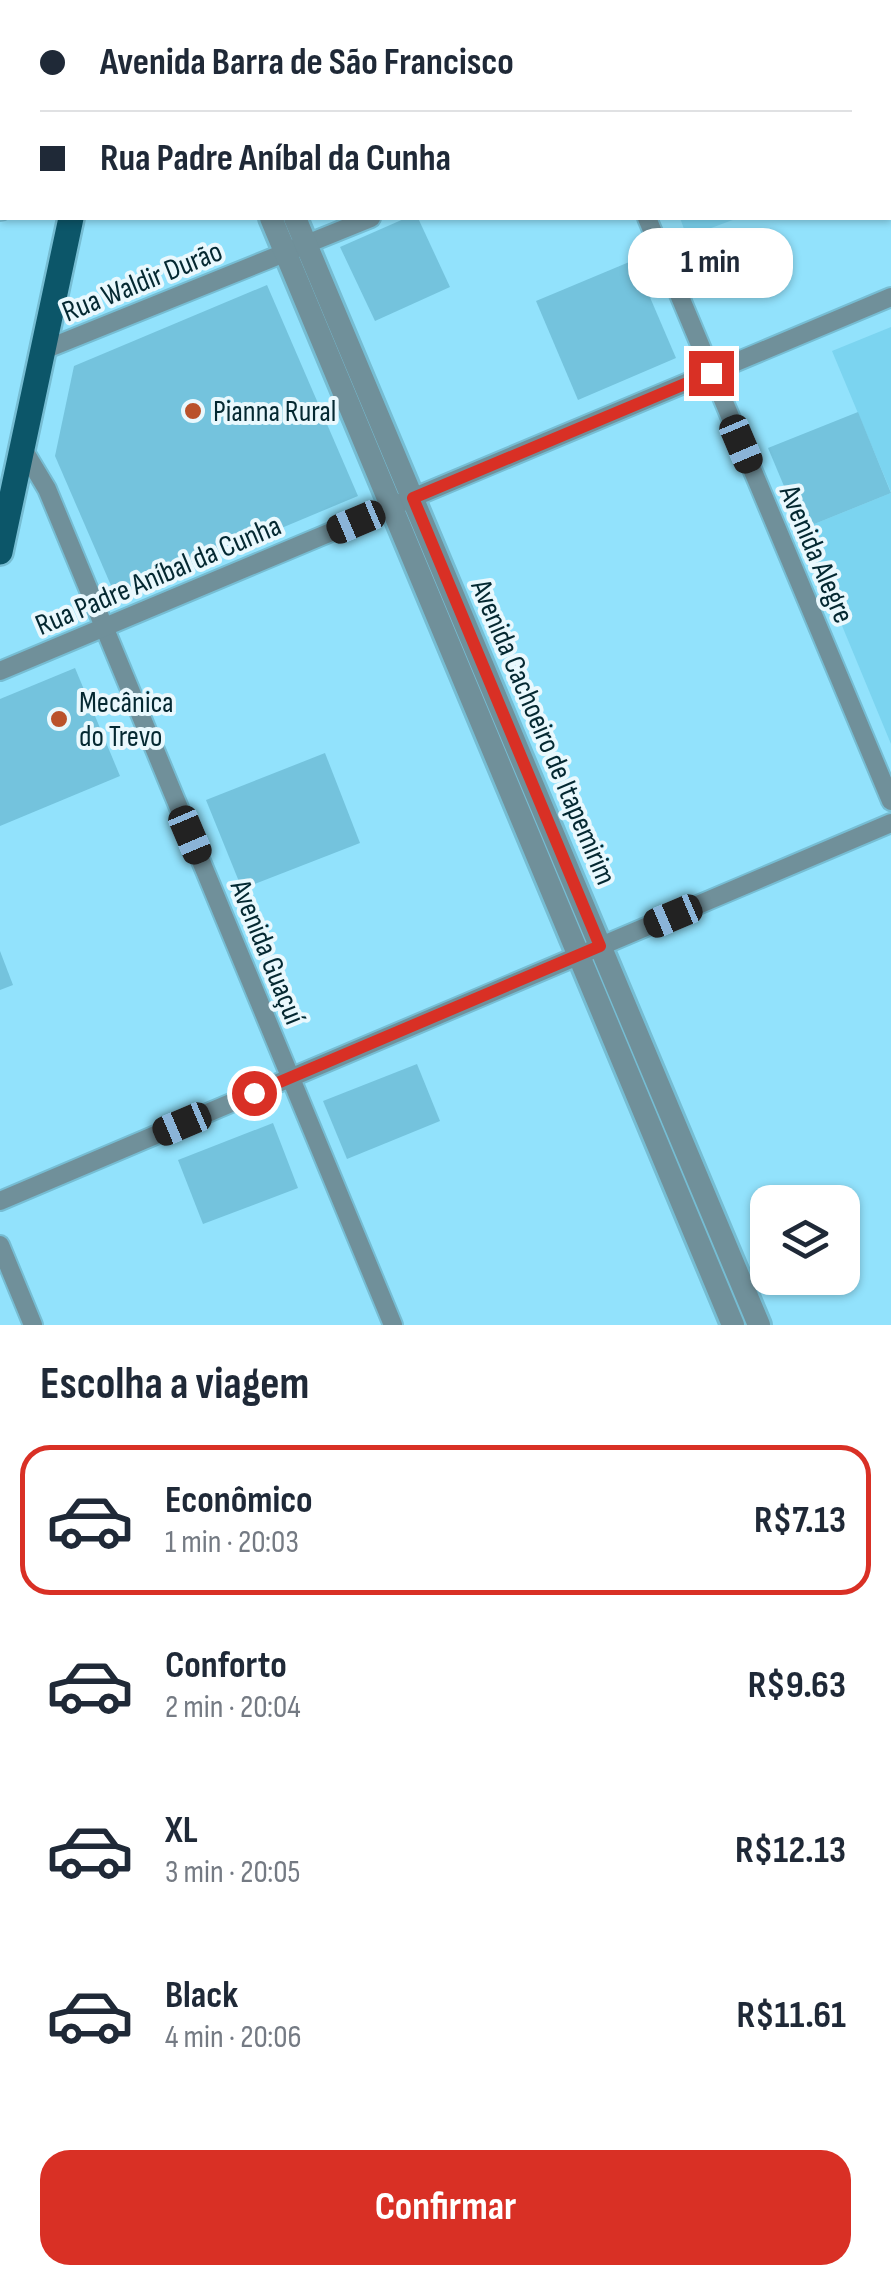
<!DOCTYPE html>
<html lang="pt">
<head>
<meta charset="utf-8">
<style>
  :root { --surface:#fff; --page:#f2f2f3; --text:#1f2937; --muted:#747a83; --line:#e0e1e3; --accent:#d93025 }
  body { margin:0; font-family:"Sofia Sans Condensed",sans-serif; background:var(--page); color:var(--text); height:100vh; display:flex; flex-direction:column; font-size:38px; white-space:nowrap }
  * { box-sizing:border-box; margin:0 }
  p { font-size:32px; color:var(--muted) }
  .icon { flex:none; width:55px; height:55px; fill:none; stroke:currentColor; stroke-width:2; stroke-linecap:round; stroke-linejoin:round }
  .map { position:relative; height:1325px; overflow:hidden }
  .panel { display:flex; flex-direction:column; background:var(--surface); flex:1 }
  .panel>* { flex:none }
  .banner { position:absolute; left:0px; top:0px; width:892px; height:220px; box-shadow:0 2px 8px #0004; display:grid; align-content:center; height:220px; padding:0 40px; background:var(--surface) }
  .tools { position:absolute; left:750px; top:1185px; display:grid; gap:20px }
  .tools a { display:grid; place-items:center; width:110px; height:110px; border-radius:20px; background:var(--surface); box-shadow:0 2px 8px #0004; font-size:50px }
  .end { position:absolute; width:45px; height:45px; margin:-22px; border:12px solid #d93025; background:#fff; box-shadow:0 0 0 5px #fff }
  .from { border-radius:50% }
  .bubble { position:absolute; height:70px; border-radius:30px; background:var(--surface); box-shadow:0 2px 8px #0004; font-size:32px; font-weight:700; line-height:70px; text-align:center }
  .car { position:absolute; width:30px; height:60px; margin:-30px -15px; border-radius:12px; box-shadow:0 0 8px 2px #0007; background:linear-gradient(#222 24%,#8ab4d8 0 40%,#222 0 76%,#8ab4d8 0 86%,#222 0) }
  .banner b { display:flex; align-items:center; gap:35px; height:95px; font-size:38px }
  .banner b+b { border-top:2px solid var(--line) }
  .banner i { width:25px; height:25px; background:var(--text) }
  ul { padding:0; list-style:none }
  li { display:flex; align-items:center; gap:30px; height:150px; margin:0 20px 15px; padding:0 20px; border:5px solid transparent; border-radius:30px }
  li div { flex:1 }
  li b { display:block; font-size:38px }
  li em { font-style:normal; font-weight:700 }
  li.active { border-color:var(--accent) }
  li>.icon { width:90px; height:90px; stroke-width:1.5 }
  h2 { padding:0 40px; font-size:45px; line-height:120px }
  .button { display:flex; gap:20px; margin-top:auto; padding:20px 40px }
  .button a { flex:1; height:115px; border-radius:30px; background:var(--accent); color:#fff; font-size:40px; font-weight:700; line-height:115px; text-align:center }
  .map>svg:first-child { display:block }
</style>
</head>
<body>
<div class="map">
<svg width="891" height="1325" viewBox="0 0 891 1325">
  <rect width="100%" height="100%" fill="#92e2fc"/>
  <!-- built -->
  <g fill="#7bd4f0">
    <polygon points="680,218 679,218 738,218 687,237"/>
    <polygon points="891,327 891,492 832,351"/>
    <polygon points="891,493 891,744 802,529"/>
  </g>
  <!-- building -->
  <g fill="#74c3dd">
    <polygon points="406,218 418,218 450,287 375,321 340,247"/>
    <polygon points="634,260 676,358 578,400 536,301"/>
    <polygon points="267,285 358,496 116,597 55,456 74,366"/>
    <polygon points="858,412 891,493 802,529 768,448"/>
    <polygon points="75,668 120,776 0,826 0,699"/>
    <polygon points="325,753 360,843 242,889 206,800"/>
    <polygon points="0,951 13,985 0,990"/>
    <polygon points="417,1064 440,1121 347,1159 323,1101"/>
    <polygon points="273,1123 298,1188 203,1224 178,1160"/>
  </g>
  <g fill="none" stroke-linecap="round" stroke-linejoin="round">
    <!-- minor casing -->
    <g stroke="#76bdd3" stroke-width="22">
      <g id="minor">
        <polyline points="555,0 556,2"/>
        <polyline points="890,7 891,7"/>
        <polyline points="647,218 891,801"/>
        <polyline points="44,350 371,218"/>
        <polyline points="23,449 47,489 393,1325"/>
        <polyline points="0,671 891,297"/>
        <polyline points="0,1201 891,823"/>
        <polyline points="0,1245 33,1325"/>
      </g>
    </g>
    <!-- tertiary casing -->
    <g stroke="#76bdd3" stroke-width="28">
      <g id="tertiary">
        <polyline points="180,0 181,2"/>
        <polyline points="204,0 205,2"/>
        <polyline points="271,218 733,1325"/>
        <polyline points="295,218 759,1325"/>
      </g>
    </g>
    <!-- primary casing -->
    <g stroke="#76bdd3" stroke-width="30">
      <g id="primary">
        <polyline points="116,2 116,0"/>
        <polyline points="0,552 71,218"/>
      </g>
    </g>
    <!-- trunk casing -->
    <g stroke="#76bdd3" stroke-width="32">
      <g id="trunk">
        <polyline points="43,2 44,0"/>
        <polyline points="0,206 2,194"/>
      </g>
    </g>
    <!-- minor -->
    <use href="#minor" stroke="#70909a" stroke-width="18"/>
    <!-- tertiary -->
    <use href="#tertiary" stroke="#70909a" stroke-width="22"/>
    <!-- primary -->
    <use href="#primary" stroke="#0c5669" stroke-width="25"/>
    <!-- trunk -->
    <use href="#trunk" stroke="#104a5a" stroke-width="28"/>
  </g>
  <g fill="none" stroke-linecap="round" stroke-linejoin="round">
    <!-- route -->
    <polyline stroke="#d93025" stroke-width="12" points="254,1093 600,946 413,498 711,373"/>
  </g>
  <!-- markers -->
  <g fill="#ba522b" stroke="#e9f8fd" stroke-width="4">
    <circle cx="193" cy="411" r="10"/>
    <circle cx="59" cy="719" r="10"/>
  </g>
  <g text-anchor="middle" stroke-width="8" stroke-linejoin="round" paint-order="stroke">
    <!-- street labels -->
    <g font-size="30" fill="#042831" stroke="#e9f8fd">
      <text transform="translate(142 281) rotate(-22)" y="10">Rua Waldir Durão</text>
      <text transform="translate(817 554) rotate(67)" y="10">Avenida Alegre</text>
      <text transform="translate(158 575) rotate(-23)" y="10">Rua Padre Aníbal da Cunha</text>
      <text transform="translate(544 732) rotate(67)" y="10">Avenida Cachoeiro de Itapemirim</text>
      <text transform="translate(268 952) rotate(68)" y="10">Avenida Guaçuí</text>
    </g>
    <!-- poi labels -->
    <g font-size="30" fill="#042831" stroke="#e9f8fd" text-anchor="start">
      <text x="213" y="421">Pianna Rural</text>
      <text x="79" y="712">Mecânica<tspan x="79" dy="34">do Trevo</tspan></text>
    </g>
  </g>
</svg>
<div class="tools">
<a><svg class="icon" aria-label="layers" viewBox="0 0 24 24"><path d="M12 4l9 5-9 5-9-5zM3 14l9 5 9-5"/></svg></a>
</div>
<i class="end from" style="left:254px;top:1093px"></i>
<i class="end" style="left:711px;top:373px"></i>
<div class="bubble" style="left:628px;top:228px;width:165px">1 min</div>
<i class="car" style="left:741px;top:444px;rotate:157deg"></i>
<i class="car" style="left:356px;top:522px;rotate:247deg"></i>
<i class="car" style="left:190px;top:835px;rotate:157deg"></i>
<i class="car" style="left:673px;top:916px;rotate:247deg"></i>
<i class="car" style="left:182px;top:1124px;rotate:247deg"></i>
<div class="banner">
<b><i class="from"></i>Avenida Barra de São Francisco</b>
<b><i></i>Rua Padre Aníbal da Cunha</b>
</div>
</div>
<section class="panel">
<h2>Escolha a viagem</h2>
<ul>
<li class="active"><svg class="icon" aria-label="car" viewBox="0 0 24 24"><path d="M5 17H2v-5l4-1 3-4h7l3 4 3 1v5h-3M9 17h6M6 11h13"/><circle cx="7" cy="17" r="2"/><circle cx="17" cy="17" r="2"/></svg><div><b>Econômico</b><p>1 min · 20:03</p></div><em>R$7.13</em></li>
<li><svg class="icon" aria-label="car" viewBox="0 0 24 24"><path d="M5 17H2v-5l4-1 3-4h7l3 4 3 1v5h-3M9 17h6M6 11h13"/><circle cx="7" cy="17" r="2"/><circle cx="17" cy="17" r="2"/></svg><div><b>Conforto</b><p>2 min · 20:04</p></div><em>R$9.63</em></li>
<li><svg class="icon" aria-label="car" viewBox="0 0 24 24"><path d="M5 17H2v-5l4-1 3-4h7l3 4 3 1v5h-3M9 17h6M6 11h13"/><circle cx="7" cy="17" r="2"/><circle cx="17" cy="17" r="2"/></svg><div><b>XL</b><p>3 min · 20:05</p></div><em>R$12.13</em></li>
<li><svg class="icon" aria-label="car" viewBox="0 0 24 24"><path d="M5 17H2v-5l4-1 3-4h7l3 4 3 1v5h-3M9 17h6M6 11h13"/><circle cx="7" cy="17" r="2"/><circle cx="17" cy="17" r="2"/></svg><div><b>Black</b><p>4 min · 20:06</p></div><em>R$11.61</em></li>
</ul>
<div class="button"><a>Confirmar</a></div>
</section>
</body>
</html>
